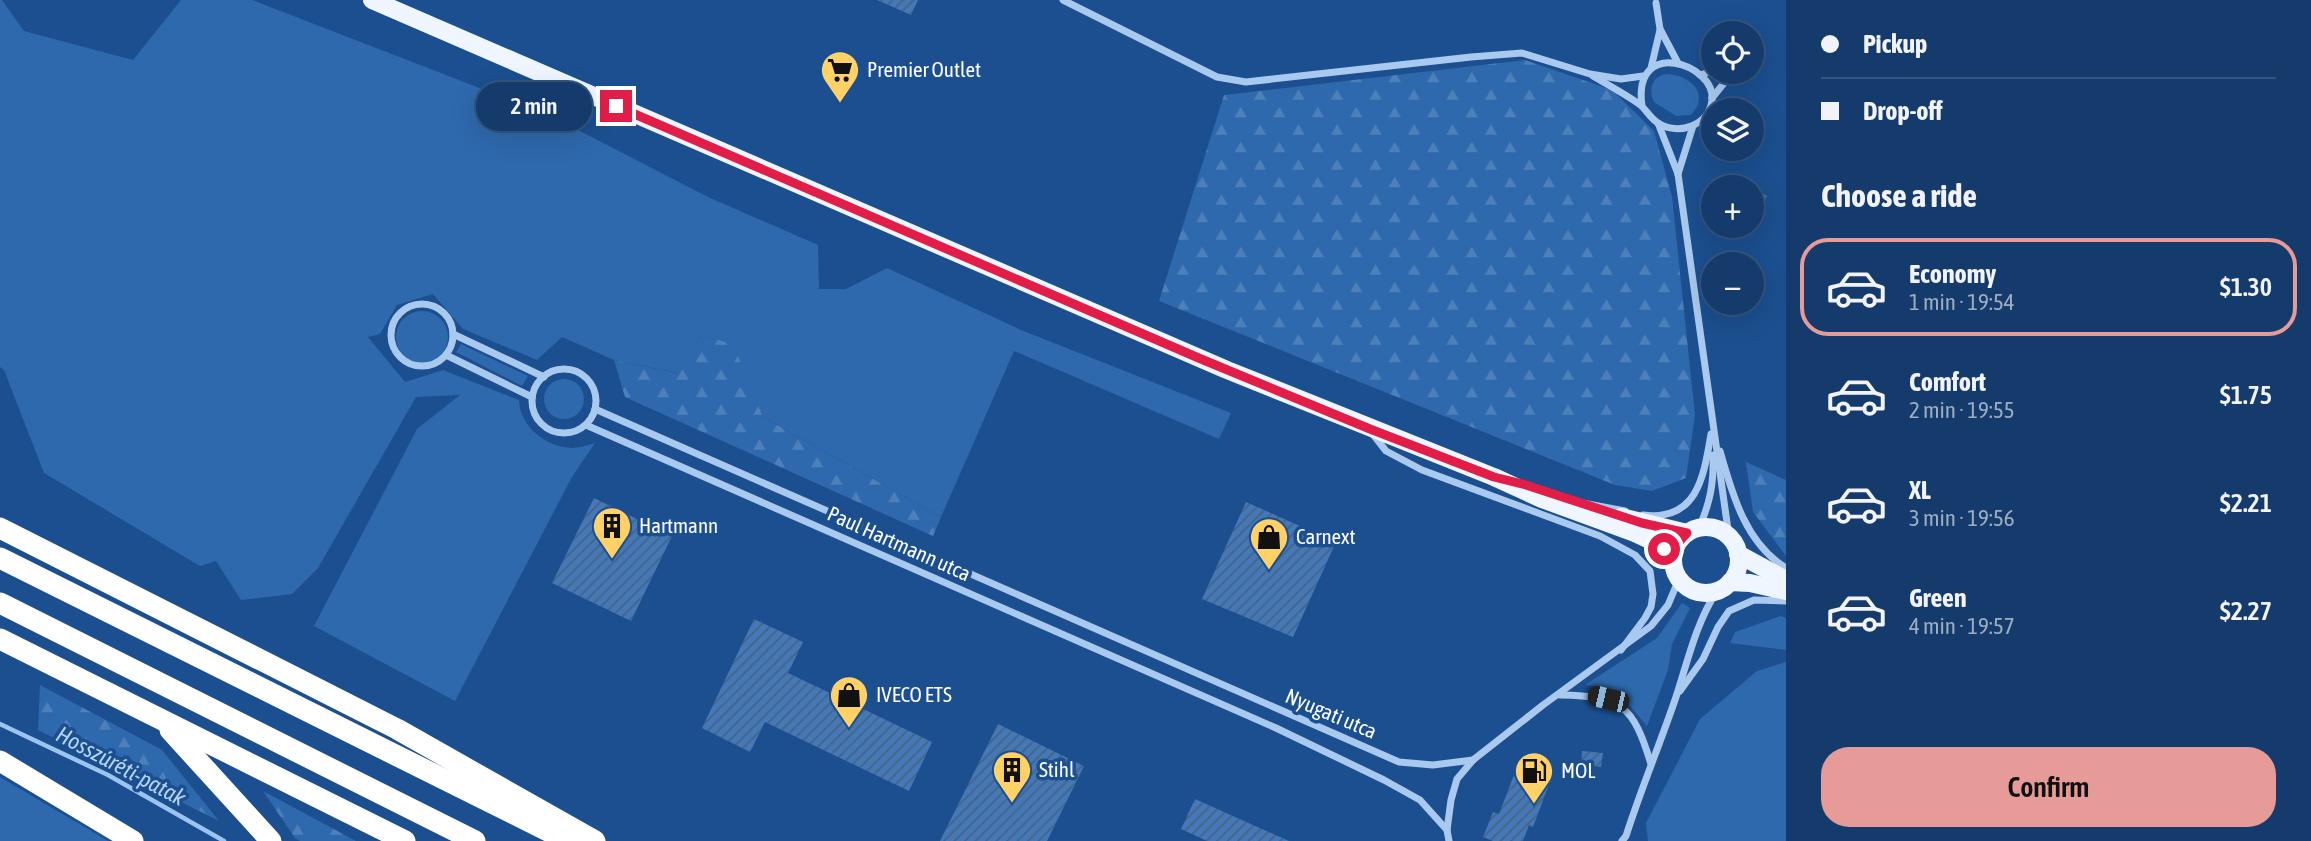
<!DOCTYPE html>
<html lang="en">
<head>
<meta charset="utf-8">
<style>
  :root { --surface:#143b6b; --page:#214673; --text:#f1f3f6; --muted:#9dadc1; --line:#33557e; --accent:#e69b98 }
  body { margin:0; font-family:"Asap Condensed",sans-serif; background:var(--page); color:var(--text); height:100vh; display:flex; flex-direction:column; font-size:26px; white-space:nowrap }
  * { box-sizing:border-box; margin:0 }
  p { font-size:23px; color:var(--muted) }
  .icon { flex:none; width:38px; height:38px; fill:none; stroke:currentColor; stroke-width:2; stroke-linecap:round; stroke-linejoin:round }
  .map { position:relative; flex:1; overflow:hidden }
  .details { display:flex; flex-direction:column; background:var(--surface); width:525px }
  .details>* { flex:none }
  .hud { display:grid; align-content:center; height:154px; padding:0 35px; background:var(--surface) }
  .controls { position:absolute; left:1701px; top:21px; display:grid; gap:14px }
  .controls a { display:grid; place-items:center; width:63px; height:63px; border-radius:50%; background:var(--surface); box-shadow:0 7px 28px #0002,0 0 0 2px var(--line); font-size:35px }
  .end { position:absolute; width:32px; height:32px; margin:-16px; border:9px solid #e11d48; background:#fff; box-shadow:0 0 0 4px #fff }
  .from { border-radius:50% }
  .bubble { position:absolute; height:49px; border-radius:24px; background:var(--surface); box-shadow:0 7px 28px #0002,0 0 0 2px var(--line); font-size:23px; font-weight:600; line-height:49px; text-align:center }
  .car { position:absolute; width:21px; height:42px; margin:-21px -10px; border-radius:9px; box-shadow:0 0 5px 2px #0007; background:linear-gradient(#222 24%,#8ab4d8 0 40%,#222 0 76%,#8ab4d8 0 86%,#222 0) }
  .hud b { display:flex; align-items:center; gap:24px; height:66px; font-size:26px }
  .hud b+b { border-top:2px solid var(--line) }
  .hud i { width:18px; height:18px; background:var(--text) }
  ul { padding:0; list-style:none }
  li { display:flex; align-items:center; gap:21px; height:98px; margin:0 14px 10px; padding:0 21px; border:4px solid transparent; border-radius:28px }
  li div { flex:1 }
  li b { display:block; font-size:26px }
  li em { font-style:normal; font-weight:600 }
  li.active { border-color:var(--accent) }
  li>.icon { width:63px; height:63px; stroke-width:1.5 }
  h2 { padding:0 35px; font-size:32px; line-height:84px }
  .cta { display:flex; gap:14px; margin-top:auto; padding:14px 35px }
  .cta a { flex:1; height:80px; border-radius:28px; background:var(--accent); color:#111; font-size:28px; font-weight:600; line-height:80px; text-align:center }
  main { display:flex; flex:1; min-height:0 }
  .map>svg:first-child { display:block }
</style>
</head>
<body>
<main>
<div class="map">
<svg width="1786" height="841" viewBox="0 0 1786 841">
  <defs>
    <pattern id="forest-firs" width="22" height="20" patternUnits="userSpaceOnUse" patternTransform="scale(1.75)"><rect width="22" height="20" fill="#2e69ad"/><path d="M5 1l3.5 6h-7zM16 11l3.5 6h-7z" fill="#4d80b9"/></pattern>
    <pattern id="building-hatch" width="6" height="6" patternUnits="userSpaceOnUse" patternTransform="scale(1.75)"><rect width="6" height="6" fill="#4478b7"/><path d="M-1 1l2-2M0 6l6-6M5 7l2-2" fill="none" stroke="#486282"/></pattern>
  </defs>
  <rect width="100%" height="100%" fill="#1b4f8f"/>
  <!-- green -->
  <g fill="#2e69ad">
    <path d="M0 0H2L24 31 133 60 181 0H252L547 114 708 197 818 245 819 289H846L887 268 1021 330 1231 413 1219 439 1014 351 941 517 763 417 732 344 702 335 677 373 614 360 562 337 537 360 463 329 433 294 397 305 380 334 368 337 405 382 443 370 519 400C520 427 546 447 572 448 579 448 588 445 595 443L572 477 455 701 314 626 417 429 460 395 416 397 318 568 292 594 241 600 216 561 200 566 44 473 4 370 0 367Z"/>
    <path d="M1667 74C1690 75 1711 94 1691 115L1676 116 1654 102C1648 89 1652 76 1667 74Z"/>
    <circle cx="422" cy="337" r="26"/>
    <polygon points="461,344 528,376 522,386 456,352"/>
    <circle cx="564" cy="399" r="20"/>
    <polygon points="1682,603 1690,608 1672,644 1668,670 1647,726 1629,705 1607,687 1585,685 1657,638"/>
    <polygon points="1781,616 1786,618 1786,650 1730,643 1735,632"/>
    <polygon points="1786,662 1786,841 1648,841 1646,823 1700,719 1757,671"/>
    <polygon points="0,777 108,841 0,841"/>
  </g>
  <!-- forest -->
  <g fill="url(#forest-firs)">
    <polygon points="1525,60 1612,90 1654,131 1672,197 1695,415 1686,478 1652,491 1615,485 1159,301 1224,95"/>
    <polygon points="702,335 733,344 763,417 941,517 933,536 625,397 614,360 676,373"/>
    <polygon points="1746,462 1786,480 1786,556 1753,512"/>
    <polygon points="40,685 162,750 219,821 38,730"/>
    <polygon points="263,791 356,841 300,841 295,838"/>
  </g>
  <g fill="none" stroke-linecap="round" stroke-linejoin="round">
    <!-- stream -->
    <polyline stroke="#9cc4f0" stroke-width="4.5" points="0,724 108,775 224,841"/>
  </g>
  <!-- building -->
  <g fill="url(#building-hatch)">
    <polygon points="877,0 918,0 911,15"/>
    <polygon points="1752,188 1767,196 1752,227"/>
    <polygon points="594,498 672,536 631,621 552,583"/>
    <polygon points="1246,502 1336,542 1293,637 1202,599"/>
    <polygon points="754,619 803,642 788,673 932,742 909,791 765,722 750,752 702,728"/>
    <polygon points="998,724 1084,766 1047,841 940,841"/>
    <polygon points="1582,751 1603,753 1601,767 1581,765"/>
    <polygon points="1517,767 1551,779 1533,827 1529,825 1523,841 1493,841 1483,837 1493,812 1499,814"/>
    <polygon points="1195,799 1289,841 1207,841 1181,829"/>
  </g>
  <g fill="none" stroke-linecap="round" stroke-linejoin="round">
    <!-- street -->
    <g stroke="#a9c9ee" stroke-width="7">
      <polyline points="1063,0 1217,77 1246,82 1471,57 1522,53 1590,74 1621,79 1643,76"/>
      <polyline points="1656,3 1660,29 1678,63"/>
      <polyline points="1651,68 1660,30"/>
      <polyline points="1700,75 1713,71"/>
      <path d="M1593 76C1608 85 1625 94 1639 104 1646 109 1650 118 1658 123 1678 136 1709 126 1712 100 1716 64 1632 36 1642 106"/>
      <polyline points="1712,98 1733,72"/>
      <polyline points="1658,123 1678,174 1729,537"/>
      <polyline points="1678,174 1693,126"/>
      <circle cx="422" cy="335" r="31"/>
      <polyline points="453,334 544,377"/>
      <polyline points="446,355 532,397"/>
      <circle cx="564" cy="401" r="32"/>
      <polyline points="595,409 1399,762 1433,765 1473,760"/>
      <polyline points="586,425 1276,728 1384,780 1420,800 1447,830"/>
      <polyline points="1372,433 1386,451 1422,470 1600,536 1635,555 1650,571 1653,594 1651,607 1645,618 1621,650"/>
      <path d="M1720 451C1732 493 1745 543 1786 568"/>
      <polyline points="1577,502 1625,511"/>
      <path d="M1643 515C1698 522 1704 475 1711 434"/>
      <path d="M1699 528C1710 503 1714 483 1713 455"/>
      <polyline points="1680,691 1703,659 1718,627 1729,611 1754,600 1786,601"/>
      <path d="M1560 695C1622 696 1633 705 1651 764"/>
      <polyline points="1449,841 1447,830 1451,800 1457,779 1473,760 1543,705 1651,626 1668,605 1676,586 1677,576"/>
      <path d="M1622 841 1626 836C1641 789 1660 744 1676 697 1688 660 1696 623 1717 591"/>
    </g>
    <!-- primary -->
    <g stroke="#f0f6ff" stroke-width="18">
      <polyline points="372,0 1227,370 1494,477 1542,499 1635,533 1650,540 1673,557"/>
      <polyline points="1621,517 1687,533"/>
      <circle cx="1706" cy="560" r="33"/>
      <polyline points="1738,554 1786,580"/>
      <polyline points="1730,582 1750,583 1786,591"/>
    </g>
    <!-- highway -->
    <g stroke="#fff" stroke-width="21">
      <polyline points="0,528 397,729 595,841"/>
      <polyline points="0,558 566,840"/>
      <polyline points="0,603 475,841"/>
      <polyline points="0,639 405,841"/>
      <polyline points="170,730 271,841"/>
      <polyline points="0,761 133,841"/>
    </g>
  </g>
  <g fill="none" stroke-linecap="round" stroke-linejoin="round">
    <!-- route -->
    <polyline stroke="#e11d48" stroke-width="9" points="616,106 1201,359 1370,429 1494,477 1526,485 1642,523 1687,533 1678,543 1673,556 1664,549"/>
  </g>
  <!-- icons -->
  <defs>
    <g id="supermarket-pin" transform="scale(2.0125)"><path d="M0 17L-7.5 6A9.5 9.5 0 1 1 7.5 6Z" fill="#ffd166" stroke="#1b4f8f"/><path d="M-6-5.5h2.5l.6 2H6L4.5 2H-2.5L-4.4-4H-6ZM-1.5 3.2a1.3 1.3 0 1 0 .1 0ZM3 3.2a1.3 1.3 0 1 0 .1 0Z" fill="#111"/></g>
    <g id="building-pin" transform="scale(2.0125)"><path d="M0 17L-7.5 6A9.5 9.5 0 1 1 7.5 6Z" fill="#ffd166" stroke="#1b4f8f"/><path d="M-4-6H4V6H1V3H-1V6H-4ZM-2.5-4.3h1.7v1.8h-1.7ZM.8-4.3h1.7v1.8H.8ZM-2.5-1h1.7V.8h-1.7ZM.8-1h1.7V.8H.8Z" fill="#111"/></g>
    <g id="shop-pin" transform="scale(2.0125)"><path d="M0 17L-7.5 6A9.5 9.5 0 1 1 7.5 6Z" fill="#ffd166" stroke="#1b4f8f"/><path d="M-5-2.5h2.3a2.7 3.5 0 0 1 5.4 0H5L5.5 6h-11ZM-1.5-2.5h3a1.5 2.3 0 0 0-3 0Z" fill="#111"/></g>
    <g id="fuel-pin" transform="scale(2.0125)"><path d="M0 17L-7.5 6A9.5 9.5 0 1 1 7.5 6Z" fill="#ffd166" stroke="#1b4f8f"/><path d="M-5.5-6h7V0h2V4h1.3V-2.5L3-4.5l.8-.8L6-3V5H2.5V1h-1V6h-7ZM-4.2-4.7v3.2H.2V-4.7Z" fill="#111"/></g>
  </defs>
  <g fill-rule="evenodd">
    <use href="#supermarket-pin" x="840" y="70"/>
    <use href="#building-pin" x="612" y="526"/>
    <use href="#shop-pin" x="1269" y="537"/>
    <use href="#shop-pin" x="849" y="695"/>
    <use href="#building-pin" x="1012" y="770"/>
    <use href="#fuel-pin" x="1534" y="771"/>
  </g>
  <g text-anchor="middle" stroke-width="7" stroke-linejoin="round" paint-order="stroke">
    <!-- poi labels -->
    <g font-size="21" fill="#fff" stroke="#1b4f8f" text-anchor="start">
      <text x="867" y="77">Premier Outlet</text>
      <text x="639" y="533">Hartmann</text>
      <text x="1296" y="544">Carnext</text>
      <text x="876" y="702">IVECO ETS</text>
      <text x="1039" y="777">Stihl</text>
      <text x="1561" y="778">MOL</text>
    </g>
    <!-- street labels -->
    <g font-size="21" fill="#fff" stroke="#1b4f8f">
      <text transform="translate(899 544) rotate(24)" y="7">Paul Hartmann utca</text>
      <text transform="translate(1331 714) rotate(23)" y="7">Nyugati utca</text>
    </g>
    <!-- water labels -->
    <g font-size="23" font-style="italic" fill="#b5d3f5" stroke="#1b4f8f">
      <text transform="translate(121 766) rotate(28)" y="8">Hosszúréti-patak</text>
    </g>
  </g>
</svg>
<div class="controls">
<a><svg class="icon" aria-label="locate" viewBox="0 0 24 24"><circle cx="12" cy="12" r="6"/><path d="M12 2v4M12 18v4M2 12h4M18 12h4"/></svg></a>
<a><svg class="icon" aria-label="layers" viewBox="0 0 24 24"><path d="M12 4l9 5-9 5-9-5zM3 14l9 5 9-5"/></svg></a>
<a>+</a>
<a>−</a>
</div>
<i class="end from" style="left:1664px;top:549px"></i>
<i class="end" style="left:616px;top:106px"></i>
<div class="bubble" style="left:476px;top:82px;width:116px">2 min</div>
<i class="car" style="left:1608px;top:699px;rotate:283deg"></i>
</div>
<section class="details">
<div class="hud">
<b><i class="from"></i>Pickup</b>
<b><i></i>Drop-off</b>
</div>
<h2>Choose a ride</h2>
<ul>
<li class="active"><svg class="icon" aria-label="car" viewBox="0 0 24 24"><path d="M5 17H2v-5l4-1 3-4h7l3 4 3 1v5h-3M9 17h6M6 11h13"/><circle cx="7" cy="17" r="2"/><circle cx="17" cy="17" r="2"/></svg><div><b>Economy</b><p>1 min · 19:54</p></div><em>$1.30</em></li>
<li><svg class="icon" aria-label="car" viewBox="0 0 24 24"><path d="M5 17H2v-5l4-1 3-4h7l3 4 3 1v5h-3M9 17h6M6 11h13"/><circle cx="7" cy="17" r="2"/><circle cx="17" cy="17" r="2"/></svg><div><b>Comfort</b><p>2 min · 19:55</p></div><em>$1.75</em></li>
<li><svg class="icon" aria-label="car" viewBox="0 0 24 24"><path d="M5 17H2v-5l4-1 3-4h7l3 4 3 1v5h-3M9 17h6M6 11h13"/><circle cx="7" cy="17" r="2"/><circle cx="17" cy="17" r="2"/></svg><div><b>XL</b><p>3 min · 19:56</p></div><em>$2.21</em></li>
<li><svg class="icon" aria-label="car" viewBox="0 0 24 24"><path d="M5 17H2v-5l4-1 3-4h7l3 4 3 1v5h-3M9 17h6M6 11h13"/><circle cx="7" cy="17" r="2"/><circle cx="17" cy="17" r="2"/></svg><div><b>Green</b><p>4 min · 19:57</p></div><em>$2.27</em></li>
</ul>
<div class="cta"><a>Confirm</a></div>
</section>
</main>
</body>
</html>
